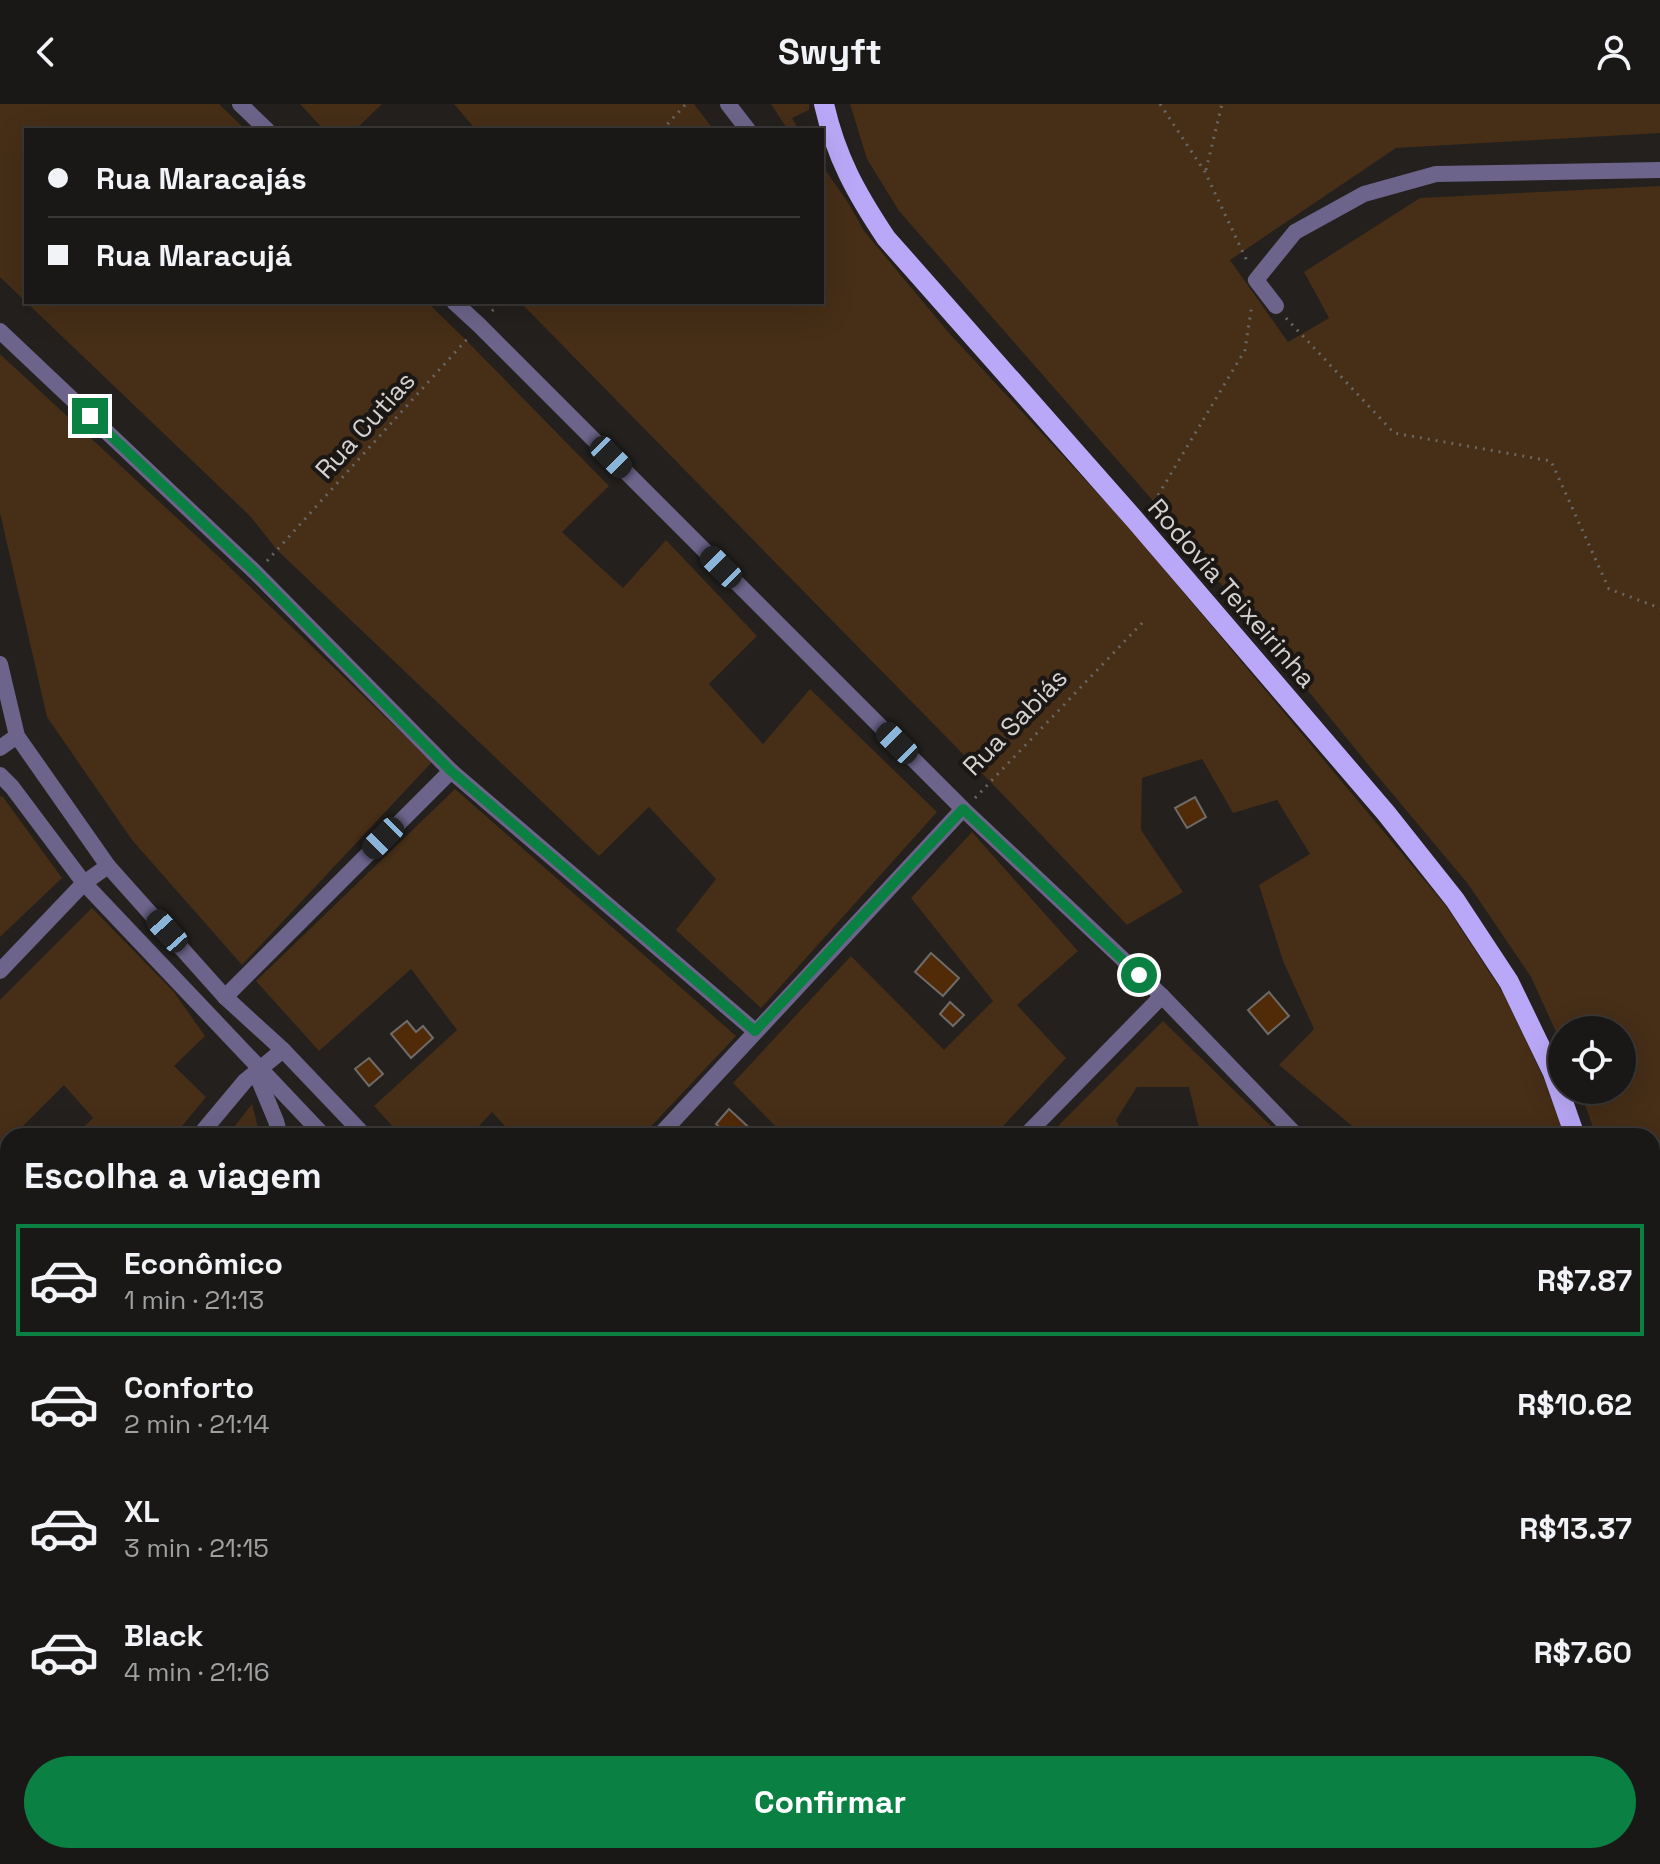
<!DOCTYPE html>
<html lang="pt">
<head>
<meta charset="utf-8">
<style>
  :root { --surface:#1a1816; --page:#272523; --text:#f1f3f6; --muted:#9fa0a1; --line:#383735; --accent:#0b8043 }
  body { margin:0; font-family:"Space Grotesk",sans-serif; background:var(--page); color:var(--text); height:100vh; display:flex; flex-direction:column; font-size:30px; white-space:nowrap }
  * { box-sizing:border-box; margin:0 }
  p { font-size:26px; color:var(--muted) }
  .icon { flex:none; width:44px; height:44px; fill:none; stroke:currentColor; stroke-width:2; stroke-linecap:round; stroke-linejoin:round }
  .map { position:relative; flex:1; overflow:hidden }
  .drawer { position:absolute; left:0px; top:1024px; width:1660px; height:736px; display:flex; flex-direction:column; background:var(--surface); border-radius:24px 24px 0 0; box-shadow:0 8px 32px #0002,0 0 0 2px var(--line) }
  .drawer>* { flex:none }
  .guide { position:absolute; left:24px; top:24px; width:800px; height:176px; border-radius:0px; box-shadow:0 8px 32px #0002,0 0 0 2px var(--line); display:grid; align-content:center; height:176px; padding:0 24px; background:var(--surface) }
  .tools { position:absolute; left:1548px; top:912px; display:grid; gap:16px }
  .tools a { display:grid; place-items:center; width:88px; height:88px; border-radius:50%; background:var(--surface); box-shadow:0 8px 32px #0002,0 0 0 2px var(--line); font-size:40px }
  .end { position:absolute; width:36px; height:36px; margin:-18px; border:10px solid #0b8043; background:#fff; box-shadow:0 0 0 4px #fff }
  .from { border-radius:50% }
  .car { position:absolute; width:24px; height:48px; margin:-24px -12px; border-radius:10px; box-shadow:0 0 6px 2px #0007; background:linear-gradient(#222 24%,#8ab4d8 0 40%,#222 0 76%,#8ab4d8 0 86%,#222 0) }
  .guide b { display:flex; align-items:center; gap:28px; height:76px; font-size:30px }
  .guide b+b { border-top:2px solid var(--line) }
  .guide i { width:20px; height:20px; background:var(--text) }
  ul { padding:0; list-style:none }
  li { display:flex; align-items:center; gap:24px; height:112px; margin:0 16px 12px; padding:0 8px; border:4px solid transparent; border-radius:0px }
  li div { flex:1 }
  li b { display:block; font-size:30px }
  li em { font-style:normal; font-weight:700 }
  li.selected { border-color:var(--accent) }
  li>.icon { width:72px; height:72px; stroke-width:1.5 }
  h2 { padding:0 24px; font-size:36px; line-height:96px }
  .button { display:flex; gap:16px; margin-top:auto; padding:16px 24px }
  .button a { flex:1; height:92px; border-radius:48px; background:var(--accent); color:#fff; font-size:32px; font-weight:700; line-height:92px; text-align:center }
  header { display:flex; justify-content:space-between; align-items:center; height:104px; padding:0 24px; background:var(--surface); font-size:36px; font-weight:700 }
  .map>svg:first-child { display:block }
</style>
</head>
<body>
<header><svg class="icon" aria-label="back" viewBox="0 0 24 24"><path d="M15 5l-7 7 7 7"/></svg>Swyft<svg class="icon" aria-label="person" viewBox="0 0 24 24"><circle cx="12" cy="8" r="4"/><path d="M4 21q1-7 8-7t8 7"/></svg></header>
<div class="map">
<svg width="1660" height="1760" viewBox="0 0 1660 1760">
  <rect width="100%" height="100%" fill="#23201d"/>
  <!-- green -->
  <g fill="#462e17">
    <polygon points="0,0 219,0 246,26 26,26 26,198 0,173"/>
    <polygon points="300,0 382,0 355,26 324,26"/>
    <polygon points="454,0 694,0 714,26 476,26"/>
    <polygon points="771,0 809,0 809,6 792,14 799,26 788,26"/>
    <polygon points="850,0 1660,0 1660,29 1396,44 1230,156 1288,238 1329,214 1304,168 1420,94 1660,82 1660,1376 1652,1325 1652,1032 1596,1032 1580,986 1622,986 1622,926 1562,926 1562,941 1531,873 1468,780 1375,669 1154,398 899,107 867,55"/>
    <polygon points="822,61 849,100 864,127 949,229 1127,421 1446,802 1503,889 1545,977 1564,1032 1364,1032 1279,961 1314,925 1283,857 1259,781 1310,750 1277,696 1233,709 1202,655 1142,674 1141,726 1183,788 1127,821 1006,694 523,201 527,198 822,198"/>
    <polygon points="26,198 427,198 466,236 609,382 562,428 623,484 666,436 757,532 709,580 763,640 810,585 937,708 761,904 676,826 716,775 649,703 599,752 277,446 250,412"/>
    <polygon points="0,250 218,452 432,658 242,861 132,736 47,613 0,409"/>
    <polygon points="455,685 736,932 642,1032 514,1032 492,1008 470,1032 401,1032 374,1002 457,926 411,865 319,947 256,877"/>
    <polygon points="0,692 3,693 62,774 0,833"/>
    <polygon points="972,728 1078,847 1017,901 1066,954 994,1032 771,1032 778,1025 733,979 851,852 944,946 993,897 911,794"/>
    <polygon points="92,804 174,888 205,932 174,962 206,993 174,1032 74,1032 93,1014 64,981 13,1032 8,1032 8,1037 0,1045 0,896"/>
    <polygon points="1163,917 1281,1032 1202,1032 1200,1029 1189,983 1137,983 1116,1016 1124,1032 1048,1032"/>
    <polygon points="252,1000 260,1032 227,1032"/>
    <polygon points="8,1096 8,1233 0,1243 0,1104"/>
    <polygon points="8,1298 8,1436 0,1432 0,1308"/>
    <polygon points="1652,1501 1660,1555 1660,1760 1594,1760 1592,1752 1652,1752"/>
    <polygon points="0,1612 8,1622 8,1752 225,1752 229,1760 0,1760"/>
    <polygon points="276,1752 324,1752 318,1753 309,1760 280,1760"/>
    <polygon points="371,1752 553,1752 548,1760 384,1760 381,1756"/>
    <polygon points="1268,1752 1374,1752 1367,1760 1274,1760 1272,1754"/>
  </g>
  <!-- water -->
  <path fill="#133a3c" d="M324 1752C342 1752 371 1746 384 1760H309L318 1753Z"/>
  <!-- building -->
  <g fill="#512a08" stroke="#6f6b68" stroke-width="2">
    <polygon points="1195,693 1206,713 1187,724 1175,704"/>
    <polygon points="931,849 959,874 943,892 915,868"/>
    <polygon points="1269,888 1289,912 1268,930 1248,906"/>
    <polygon points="950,898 964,911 953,922 940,910"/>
    <polygon points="407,917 416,928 423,922 433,934 411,954 391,930"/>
    <polygon points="369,954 383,970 369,982 355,965"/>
    <polygon points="729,1005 758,1032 729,1032 716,1020"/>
  </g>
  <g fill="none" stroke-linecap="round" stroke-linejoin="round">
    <!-- path -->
    <g stroke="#6a6764" stroke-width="3" stroke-dasharray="2 6" stroke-linecap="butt">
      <polyline points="1160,0 1205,68 1248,159"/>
      <polyline points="662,26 686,0"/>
      <polyline points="1206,66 1222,0"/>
      <polyline points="492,207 501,198"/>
      <polyline points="1286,214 1394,329 1551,357 1609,485 1660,504"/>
      <polyline points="1154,398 1245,246 1252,200"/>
      <polyline points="267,457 468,234"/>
      <polyline points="975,694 1144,517"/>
    </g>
    <!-- street -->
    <g stroke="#6c648a" stroke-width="16">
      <polyline points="240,0 267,26"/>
      <polyline points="728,0 748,26"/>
      <polyline points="454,198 479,221 963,705 1162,892 1297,1032"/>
      <polyline points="1276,202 1256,176 1295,128 1364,90 1436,70 1660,66"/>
      <polyline points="0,227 256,469 451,667 755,927"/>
      <polyline points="0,560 17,632 108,762 225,893 283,946 365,1032"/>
      <polyline points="0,644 17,632"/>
      <polyline points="0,671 12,683 84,779 324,1032"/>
      <polyline points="0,867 84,779 108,762"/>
      <polyline points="225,893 451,667"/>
      <polyline points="256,969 276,1017 280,1032"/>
      <polyline points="199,1032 245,977 283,946"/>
      <polyline points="659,1032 963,705"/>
      <polyline points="1025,1032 1162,892"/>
      <polyline points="0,1270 8,1260"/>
      <polyline points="0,1466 8,1469"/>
      <polyline points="244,1752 248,1760"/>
      <polyline points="648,1752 656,1760"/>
      <polyline points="1012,1752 1019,1760"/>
      <polyline points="1047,1752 1055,1760"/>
      <polyline points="1466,1752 1468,1760"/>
      <polyline points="561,1760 566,1752"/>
      <polyline points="879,1760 888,1752"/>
      <polyline points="1402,1760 1410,1752"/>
    </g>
    <!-- primary -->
    <g stroke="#b9a8f7" stroke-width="20">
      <path d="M824 0C836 53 856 89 886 134L1135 416 1386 709 1455 796 1509 878 1553 969 1575 1032"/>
      <polyline points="1652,1434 1660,1480"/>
    </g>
  </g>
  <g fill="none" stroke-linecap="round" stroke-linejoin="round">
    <!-- route -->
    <polyline stroke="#0b8043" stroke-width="10" points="90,312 256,469 451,667 755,927 963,705 1139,871"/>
  </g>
  <g text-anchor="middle" stroke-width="8" stroke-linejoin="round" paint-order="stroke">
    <!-- street labels -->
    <g font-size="26" fill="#d4d2d0" stroke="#1a1714">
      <text transform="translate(365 321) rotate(-48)" y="9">Rua Cutias</text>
      <text transform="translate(1232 489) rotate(49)" y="9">Rodovia Teixeirinha</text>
      <text transform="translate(1015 618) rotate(-46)" y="9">Rua Sabiás</text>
    </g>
  </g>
</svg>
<div class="tools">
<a><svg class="icon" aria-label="locate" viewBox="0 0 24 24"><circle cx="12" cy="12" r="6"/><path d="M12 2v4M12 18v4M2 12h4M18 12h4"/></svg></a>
</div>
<i class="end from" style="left:1139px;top:871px"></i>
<i class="end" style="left:90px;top:312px"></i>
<i class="car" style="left:611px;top:353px;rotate:135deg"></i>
<i class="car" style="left:721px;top:463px;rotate:315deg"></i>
<i class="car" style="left:897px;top:639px;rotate:315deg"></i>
<i class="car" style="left:383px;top:734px;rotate:225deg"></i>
<i class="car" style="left:167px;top:827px;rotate:318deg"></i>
<div class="guide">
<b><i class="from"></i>Rua Maracajás</b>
<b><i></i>Rua Maracujá</b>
</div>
<section class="drawer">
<h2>Escolha a viagem</h2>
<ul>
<li class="selected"><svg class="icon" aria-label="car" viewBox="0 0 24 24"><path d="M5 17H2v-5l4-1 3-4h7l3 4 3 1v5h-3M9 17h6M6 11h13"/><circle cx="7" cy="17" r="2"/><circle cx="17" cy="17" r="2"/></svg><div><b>Econômico</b><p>1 min · 21:13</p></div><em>R$7.87</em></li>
<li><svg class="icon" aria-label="car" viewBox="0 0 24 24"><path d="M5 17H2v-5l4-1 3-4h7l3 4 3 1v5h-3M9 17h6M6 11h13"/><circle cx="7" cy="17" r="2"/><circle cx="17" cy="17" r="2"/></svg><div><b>Conforto</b><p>2 min · 21:14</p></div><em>R$10.62</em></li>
<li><svg class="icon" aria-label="car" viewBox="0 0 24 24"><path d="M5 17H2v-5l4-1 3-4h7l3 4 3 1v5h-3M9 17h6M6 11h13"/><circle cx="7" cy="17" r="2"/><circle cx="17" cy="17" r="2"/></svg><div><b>XL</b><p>3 min · 21:15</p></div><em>R$13.37</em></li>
<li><svg class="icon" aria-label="car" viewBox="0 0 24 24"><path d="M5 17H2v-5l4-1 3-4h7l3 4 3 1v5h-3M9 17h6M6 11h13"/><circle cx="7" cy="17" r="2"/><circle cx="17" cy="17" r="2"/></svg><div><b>Black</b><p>4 min · 21:16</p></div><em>R$7.60</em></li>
</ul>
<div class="button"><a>Confirmar</a></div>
</section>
</div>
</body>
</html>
